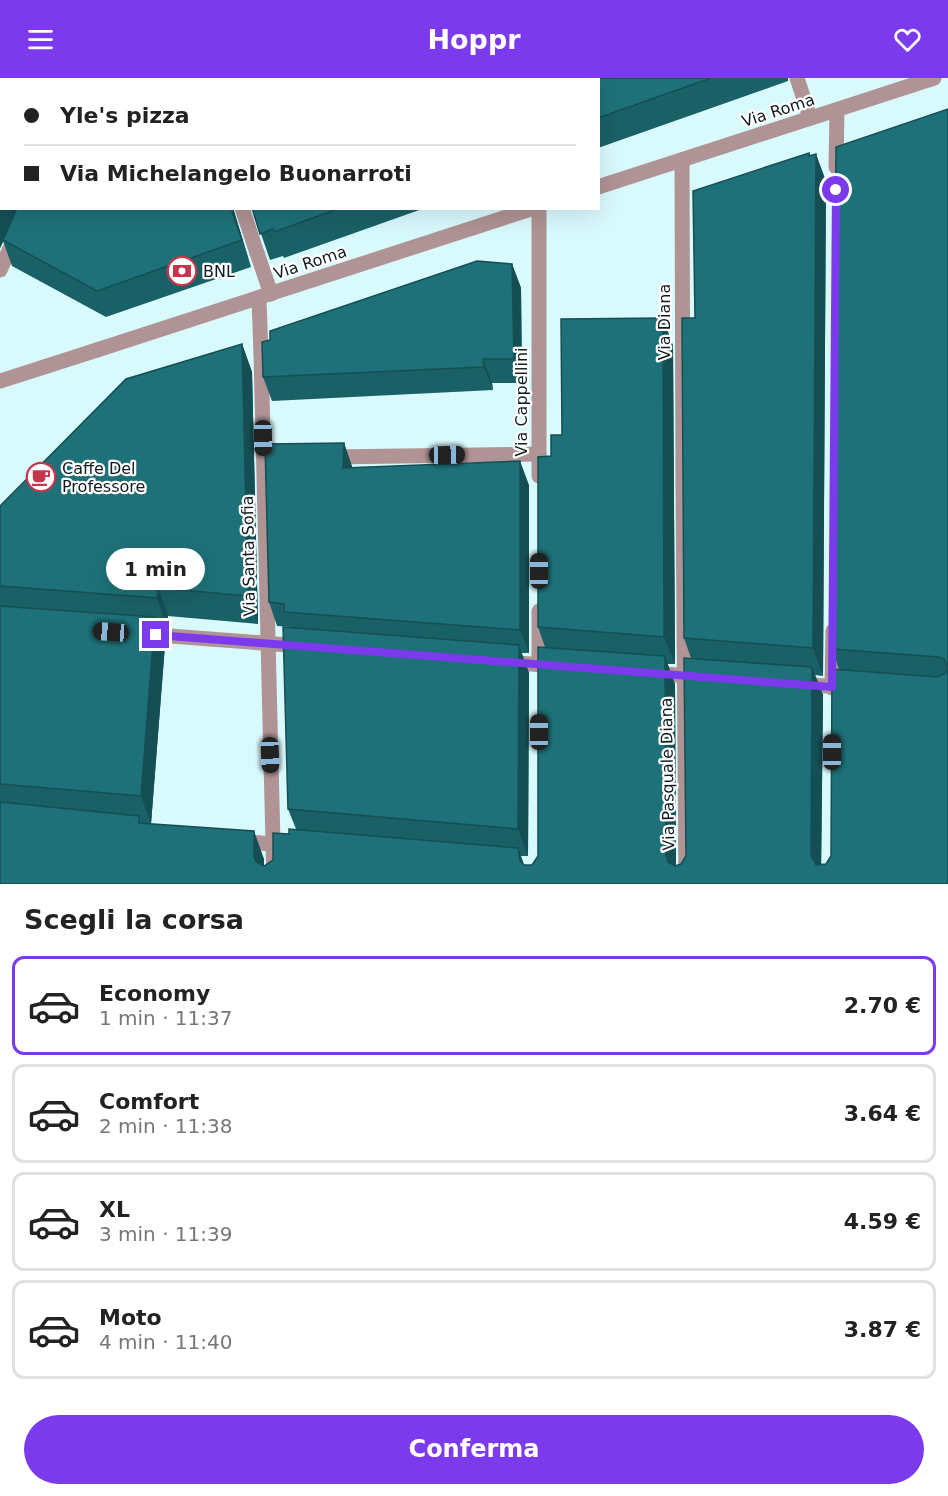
<!DOCTYPE html>
<html lang="it">
<head>
<meta charset="utf-8">
<style>
  :root { --surface:#fff; --page:#f2f2f2; --text:#222; --muted:#767676; --line:#e0e0e0; --accent:#7c3aed }
  body { margin:0; font-family:"DejaVu Sans",sans-serif; background:var(--page); color:var(--text); height:100vh; display:flex; flex-direction:column; font-size:22px; white-space:nowrap }
  * { box-sizing:border-box; margin:0 }
  p { font-size:20px; color:var(--muted) }
  .icon { flex:none; width:33px; height:33px; fill:none; stroke:currentColor; stroke-width:2; stroke-linecap:round; stroke-linejoin:round }
  .map { position:relative; height:806px; overflow:hidden }
  .drawer { display:flex; flex-direction:column; background:var(--surface); flex:1 }
  .drawer>* { flex:none }
  .top-card { position:absolute; left:0px; top:0px; width:600px; height:132px; box-shadow:0 6px 24px #0002; display:grid; align-content:center; height:132px; padding:0 24px; background:var(--surface) }
  .end { position:absolute; width:27px; height:27px; margin:-14px; border:8px solid #7c3aed; background:#fff; box-shadow:0 0 0 3px #fff }
  .from { border-radius:50% }
  .bubble { position:absolute; height:42px; border-radius:21px; background:var(--surface); box-shadow:0 6px 24px #0002; font-size:20px; font-weight:700; line-height:42px; text-align:center }
  .car { position:absolute; width:18px; height:36px; margin:-18px -9px; border-radius:8px; box-shadow:0 0 4px 2px #0007; background:linear-gradient(#222 24%,#8ab4d8 0 40%,#222 0 76%,#8ab4d8 0 86%,#222 0) }
  .top-card b { display:flex; align-items:center; gap:21px; height:57px; font-size:22px }
  .top-card b+b { border-top:2px solid var(--line) }
  .top-card i { width:15px; height:15px; background:var(--text) }
  ul { padding:0; list-style:none }
  li { display:flex; align-items:center; gap:18px; height:99px; margin:0 12px 9px; padding:0 12px; border:3px solid var(--line); border-radius:12px }
  li div { flex:1 }
  li b { display:block; font-size:22px }
  li em { font-style:normal; font-weight:700 }
  li.active { border-color:var(--accent) }
  li>.icon { width:54px; height:54px; stroke-width:1.5 }
  h2 { padding:0 24px; font-size:27px; line-height:72px }
  .primary-button { display:flex; gap:12px; margin-top:auto; padding:12px 24px }
  .primary-button a { flex:1; height:69px; border-radius:36px; background:var(--accent); color:#fff; font-size:24px; font-weight:700; line-height:69px; text-align:center }
  header { display:flex; justify-content:space-between; align-items:center; height:78px; padding:0 24px; background:var(--accent); color:#fff; font-size:27px; font-weight:700 }
  .map>svg:first-child { display:block }
</style>
</head>
<body>
<header><svg class="icon" aria-label="menu" viewBox="0 0 24 24"><path d="M4 6h16M4 12h16M4 18h16"/></svg>Hoppr<svg class="icon" aria-label="heart" viewBox="0 0 24 24"><path d="M12 20l-8-8c-3-5 5-10 8-4 3-6 11-1 8 4z"/></svg></header>
<div class="map">
<svg width="948" height="806" viewBox="0 0 948 806">
  <rect width="100%" height="100%" fill="#d9fafd"/>
  <g fill="none" stroke-linecap="round" stroke-linejoin="round">
    <!-- pedestrian -->
    <g stroke="#b09394" stroke-width="15">
      <polyline points="797,0 810,40"/>
      <polyline points="682,82 683,405"/>
      <polyline points="836,89 837,32"/>
      <polyline points="598,109 934,0"/>
      <polyline points="539,130 539,325"/>
      <polyline points="257,175 271,216"/>
      <polyline points="259,221 261,276"/>
      <polyline points="97,272 534,130"/>
    </g>
    <!-- minor -->
    <g stroke="#b09394" stroke-width="15">
      <polyline points="242,130 257,175"/>
      <polyline points="0,192 29,130"/>
      <polyline points="261,276 274,806"/>
      <polyline points="0,303 97,272"/>
      <polyline points="329,379 539,376"/>
      <polyline points="539,398 539,325"/>
      <polyline points="683,405 686,806"/>
      <polyline points="144,556 302,568"/>
      <polyline points="506,584 556,588"/>
      <polyline points="539,587 539,533"/>
      <polyline points="652,595 703,599"/>
      <polyline points="799,606 853,610"/>
      <polyline points="832,610 833,553"/>
      <polyline points="239,763 293,768"/>
    </g>
  </g>
  <!-- wall -->
  <g fill="#1a6167">
    <polygon points="0,0 788,0 788,3 598,70 598,2 2,2 2,130 233,130 251,189 106,239 12,188 3,163 0,170"/>
    <polygon points="948,31 948,806 0,806 0,428 242,266 252,294 258,546 168,538 167,548 158,547 165,567 151,746 264,781 264,788 273,782 289,756 296,751 288,731 290,549 277,548 269,524 344,365 352,390 529,407 529,575 521,575 529,595 528,778 521,778 524,787 532,787 538,778 545,569 538,549 551,378 562,357 663,240 673,268 675,586 667,586 675,606 676,788 681,786 686,778 691,580 684,560 695,240 809,75 826,103 823,598 815,597 823,617 821,787 826,786 831,778 839,591 832,571"/>
    <polygon points="252,130 425,130 284,180 283,178 270,182"/>
    <polygon points="512,186 521,210 522,305 492,305 493,312 272,323 263,299"/>
  </g>
  <!-- shaded-wall -->
  <g fill="#154f54">
    <polygon points="809,75 816,93 816,76 826,103 823,598 813,570"/>
    <polygon points="2,121 2,130 20,130 0,170 0,124"/>
    <polygon points="231,130 233,130 251,189 242,162"/>
    <polygon points="512,186 521,210 522,305 514,281"/>
    <polygon points="663,240 673,268 675,586 664,559"/>
    <polygon points="242,266 252,294 258,546 248,518"/>
    <polygon points="483,281 492,305 493,312 484,289"/>
    <polygon points="344,365 352,388 352,414 343,390"/>
    <polygon points="520,383 529,407 529,575 520,552"/>
    <polygon points="158,510 168,538 167,548 157,520"/>
    <polygon points="155,539 165,567 151,746 141,718"/>
    <polygon points="519,567 529,595 528,778 518,751"/>
    <polygon points="665,578 675,606 676,806 666,778"/>
    <polygon points="812,589 823,617 821,806 811,778"/>
    <polygon points="254,753 264,781 264,806 254,779"/>
    <polygon points="518,770 528,798 520,783"/>
  </g>
  <!-- building -->
  <g fill="#1e7178" stroke="#154f54" stroke-width="1.5">
    <polygon points="0,0 711,0 598,40 598,2 2,2 2,121 0,124"/>
    <polygon points="948,31 948,806 0,806 0,724 139,738 139,745 254,753 254,779 256,784 264,788 273,782 273,755 289,756 289,751 518,770 520,783 524,787 532,787 538,778 538,569 665,578 666,778 668,784 675,788 681,786 686,778 684,580 812,589 811,778 816,787 826,786 831,778 832,591 937,599 946,595 948,589 944,581 939,579 832,571 836,69"/>
    <polygon points="809,75 809,78 816,76 813,570 684,560 682,240 695,240 693,113"/>
    <polygon points="17,130 231,130 242,162 97,213 3,162"/>
    <polygon points="252,130 340,130 274,154 273,151 260,156"/>
    <polygon points="477,183 512,186 514,281 483,281 484,289 263,299 262,264 270,262 270,253"/>
    <polygon points="663,240 664,559 538,549 538,379 551,378 551,357 562,357 561,241"/>
    <polygon points="242,266 248,518 158,510 157,520 0,508 0,428 126,301"/>
    <polygon points="344,365 343,390 520,383 520,552 284,534 284,526 269,524 265,366"/>
    <polygon points="0,528 155,539 141,718 0,706"/>
    <polygon points="283,549 519,567 518,751 288,731"/>
  </g>
  <g fill="none" stroke-linecap="round" stroke-linejoin="round">
    <!-- route -->
    <polyline stroke="#7c3aed" stroke-width="8" points="156,557 832,609 836,112"/>
  </g>
  <!-- icons -->
  <defs>
    <g id="bank-ring" transform="scale(1.5)"><circle r="9.5" fill="#fff" stroke="#c5354c" stroke-width="1.5"/><path d="M-6-4H6V4H-6ZM0-2.3a2.3 2.3 0 1 0 0 4.6a2.3 2.3 0 1 0 0-4.6Z" fill="#c5354c"/></g>
    <g id="cafe-ring" transform="scale(1.5)"><circle r="9.5" fill="#fff" stroke="#c5354c" stroke-width="1.5"/><path d="M-5.5-4.5H6V0H3Q3 3.5 0 3.5H-2.5Q-5.5 3.5-5.5 0ZM3-3.2v2h1.7v-2ZM-6 4.5H4V6H-6Z" fill="#c5354c"/></g>
  </defs>
  <g fill-rule="evenodd">
    <use href="#bank-ring" x="182" y="193"/>
    <use href="#cafe-ring" x="41" y="399"/>
  </g>
  <g text-anchor="middle" stroke-width="4.5" stroke-linejoin="round" paint-order="stroke">
    <!-- street labels -->
    <g font-size="16" fill="#0d1c1e" stroke="#fff">
      <text transform="translate(778 32) rotate(-18)" y="6">Via Roma</text>
      <text transform="translate(310 184) rotate(-18)" y="6">Via Roma</text>
      <text transform="translate(664 244) rotate(-90)" y="6">Via Diana</text>
      <text transform="translate(521 324) rotate(-90)" y="6">Via Cappellini</text>
      <text transform="translate(248 478) rotate(-91)" y="6">Via Santa Sofia</text>
      <text transform="translate(667 696) rotate(-91)" y="6">Via Pasquale Diana</text>
    </g>
    <!-- poi labels -->
    <g font-size="16" fill="#0d1c1e" stroke="#fff" text-anchor="start">
      <text x="203" y="199">BNL</text>
      <text x="62" y="396">Caffe Del<tspan x="62" dy="18">Professore</tspan></text>
    </g>
  </g>
</svg>
<i class="end from" style="left:836px;top:112px"></i>
<i class="end" style="left:156px;top:557px"></i>
<div class="bubble" style="left:106px;top:470px;width:99px">1 min</div>
<i class="car" style="left:263px;top:360px;rotate:179deg"></i>
<i class="car" style="left:447px;top:377px;rotate:89deg"></i>
<i class="car" style="left:539px;top:493px;rotate:0deg"></i>
<i class="car" style="left:111px;top:554px;rotate:274deg"></i>
<i class="car" style="left:539px;top:654px;rotate:0deg"></i>
<i class="car" style="left:832px;top:674px;rotate:0deg"></i>
<i class="car" style="left:270px;top:677px;rotate:178deg"></i>
<div class="top-card">
<b><i class="from"></i>Yle's pizza</b>
<b><i></i>Via Michelangelo Buonarroti</b>
</div>
</div>
<section class="drawer">
<h2>Scegli la corsa</h2>
<ul>
<li class="active"><svg class="icon" aria-label="car" viewBox="0 0 24 24"><path d="M5 17H2v-5l4-1 3-4h7l3 4 3 1v5h-3M9 17h6M6 11h13"/><circle cx="7" cy="17" r="2"/><circle cx="17" cy="17" r="2"/></svg><div><b>Economy</b><p>1 min · 11:37</p></div><em>2.70 €</em></li>
<li><svg class="icon" aria-label="car" viewBox="0 0 24 24"><path d="M5 17H2v-5l4-1 3-4h7l3 4 3 1v5h-3M9 17h6M6 11h13"/><circle cx="7" cy="17" r="2"/><circle cx="17" cy="17" r="2"/></svg><div><b>Comfort</b><p>2 min · 11:38</p></div><em>3.64 €</em></li>
<li><svg class="icon" aria-label="car" viewBox="0 0 24 24"><path d="M5 17H2v-5l4-1 3-4h7l3 4 3 1v5h-3M9 17h6M6 11h13"/><circle cx="7" cy="17" r="2"/><circle cx="17" cy="17" r="2"/></svg><div><b>XL</b><p>3 min · 11:39</p></div><em>4.59 €</em></li>
<li><svg class="icon" aria-label="car" viewBox="0 0 24 24"><path d="M5 17H2v-5l4-1 3-4h7l3 4 3 1v5h-3M9 17h6M6 11h13"/><circle cx="7" cy="17" r="2"/><circle cx="17" cy="17" r="2"/></svg><div><b>Moto</b><p>4 min · 11:40</p></div><em>3.87 €</em></li>
</ul>
<div class="primary-button"><a>Conferma</a></div>
</section>
</body>
</html>
